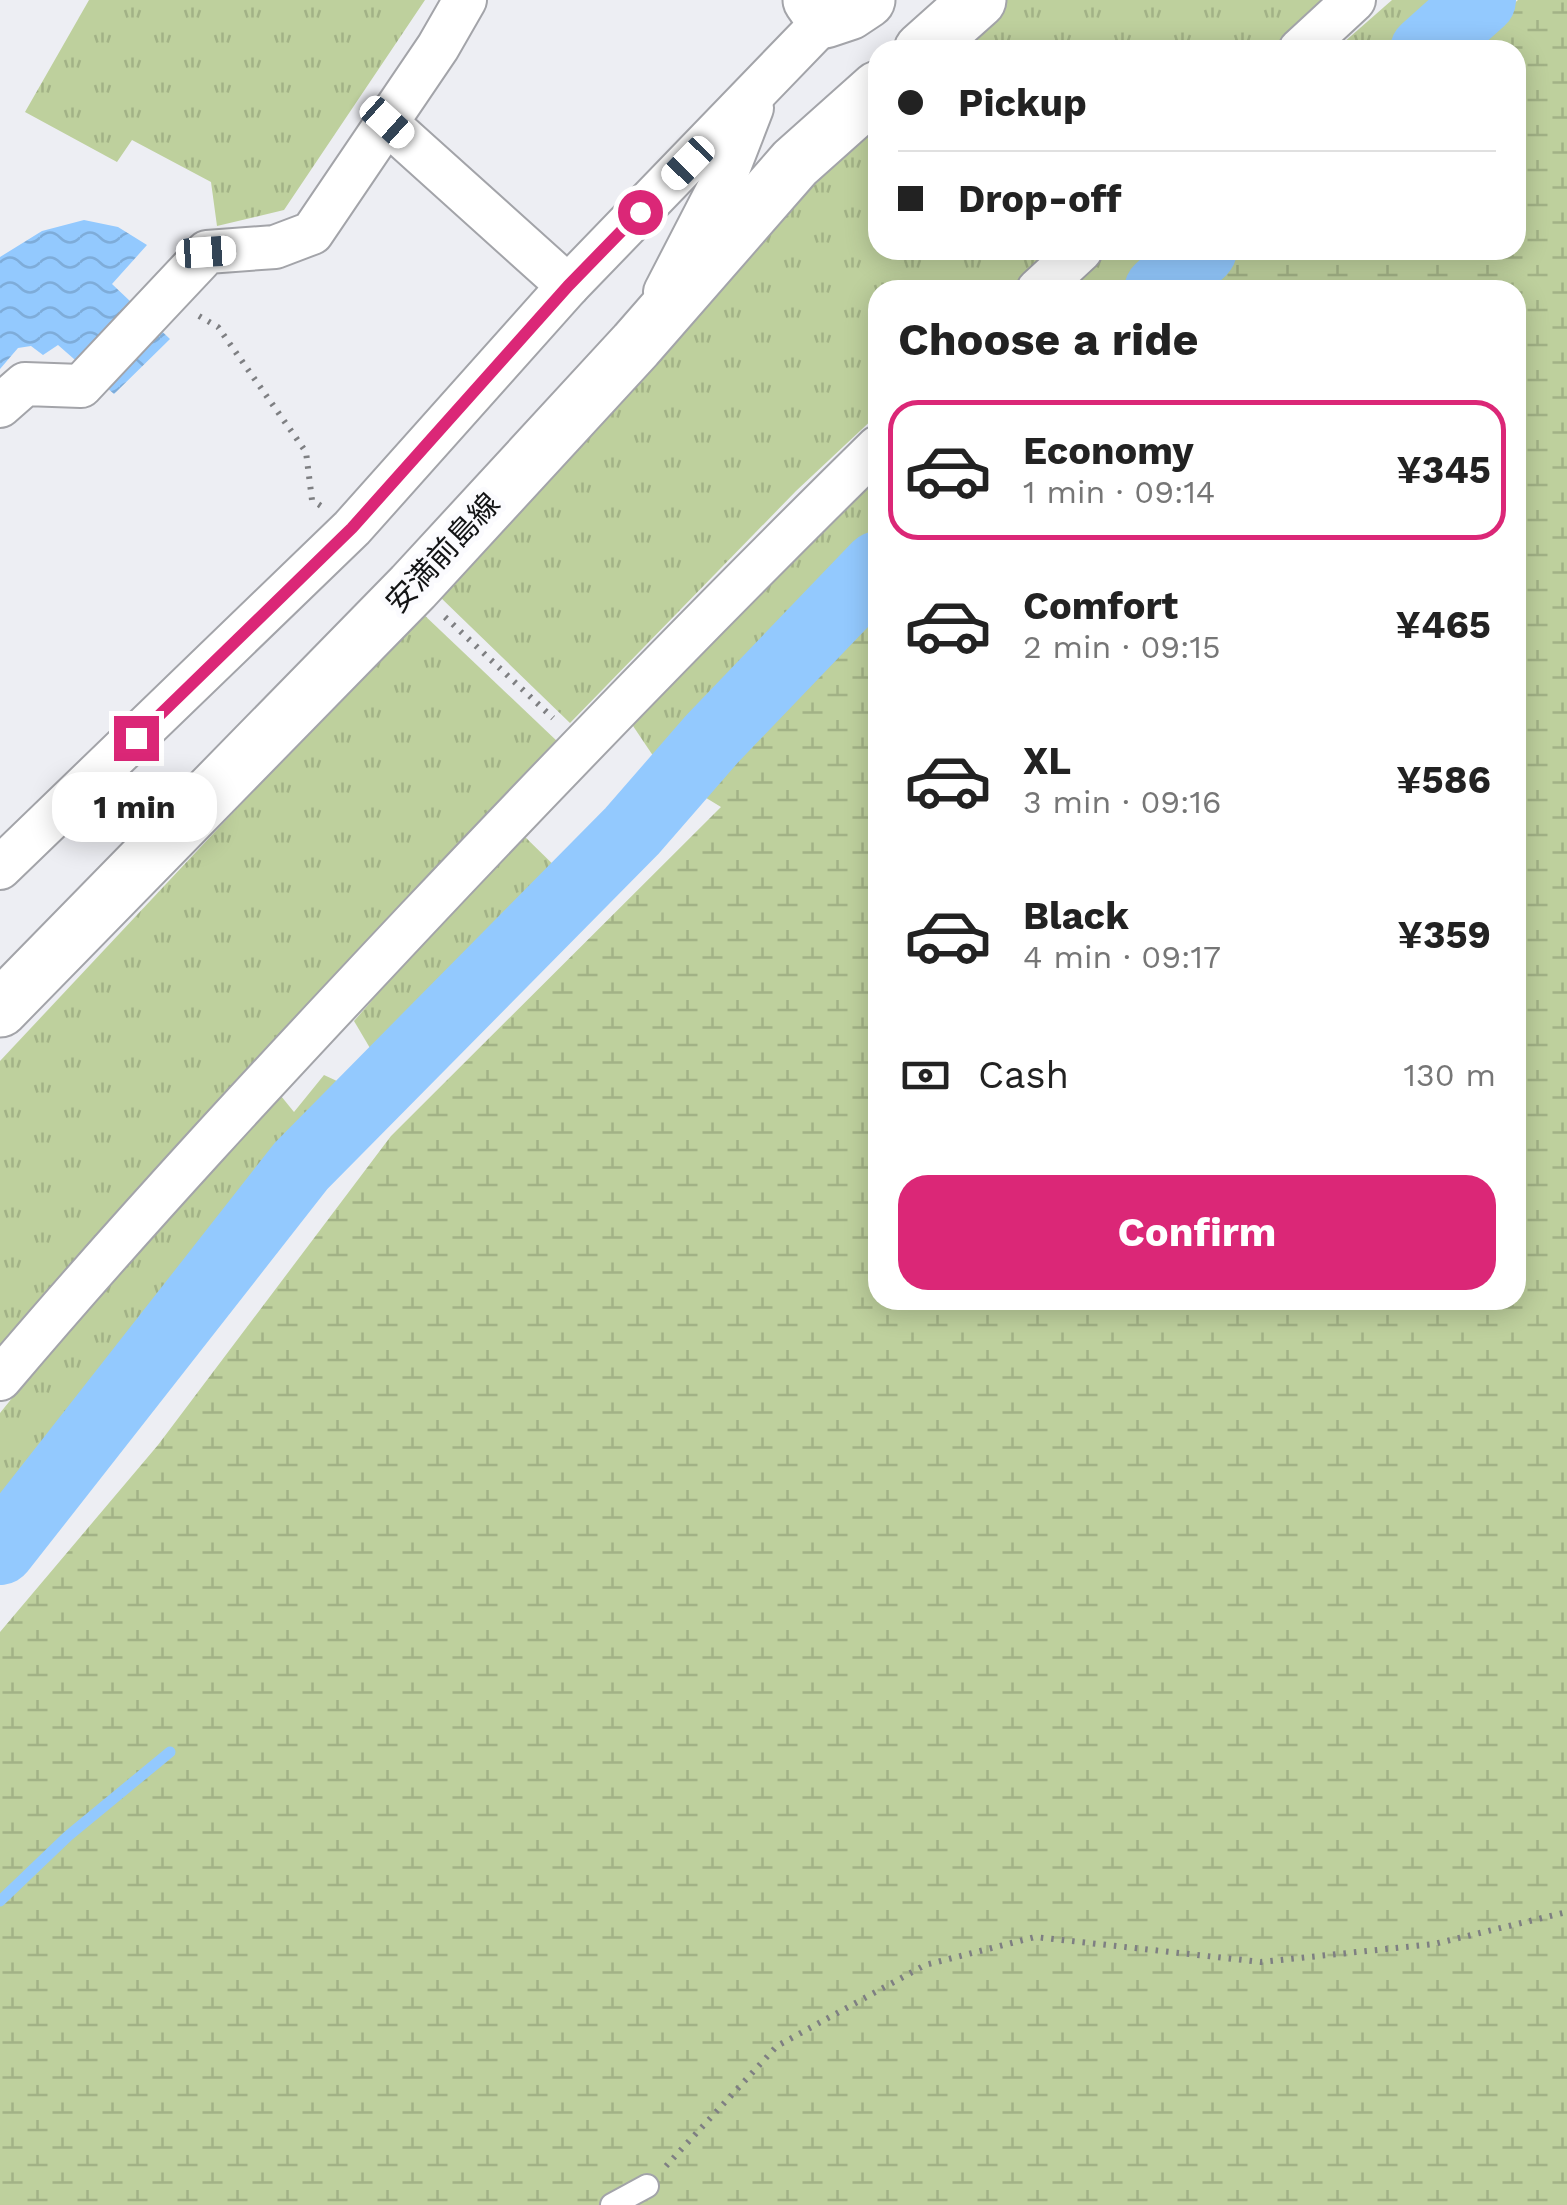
<!DOCTYPE html>
<html lang="en">
<head>
<meta charset="utf-8">
<style>
  :root { --surface:#fff; --page:#f2f2f2; --text:#222; --muted:#767676; --line:#e0e0e0; --accent:#db2777 }
  body { margin:0; font-family:"Work Sans","Noto Sans JP",sans-serif; background:var(--page); color:var(--text); height:100vh; display:flex; flex-direction:column; font-size:38px; white-space:nowrap }
  * { box-sizing:border-box; margin:0 }
  p { font-size:32px; color:var(--muted) }
  .icon { flex:none; width:55px; height:55px; fill:none; stroke:currentColor; stroke-width:2; stroke-linecap:round; stroke-linejoin:round }
  .map { position:relative; flex:1; overflow:hidden }
  .panel { position:absolute; left:868px; top:280px; width:658px; height:1030px; display:flex; flex-direction:column; background:var(--surface); border-radius:30px; box-shadow:0 5px 25px #0003 }
  .panel>* { flex:none }
  .guide { position:absolute; left:868px; top:40px; width:658px; height:220px; border-radius:30px; box-shadow:0 5px 25px #0003; display:grid; align-content:center; height:220px; padding:0 30px; background:var(--surface) }
  .end { position:absolute; width:45px; height:45px; margin:-22px; border:12px solid #db2777; background:#fff; box-shadow:0 0 0 5px #fff }
  .from { border-radius:50% }
  .bubble { position:absolute; height:70px; border-radius:30px; background:var(--surface); box-shadow:0 5px 25px #0003; font-size:32px; font-weight:700; line-height:70px; text-align:center }
  .car { position:absolute; width:30px; height:60px; margin:-30px -15px; border-radius:12px; box-shadow:0 0 8px 2px #0007; background:linear-gradient(#fff 24%,#345 0 40%,#fff 0 76%,#345 0 86%,#fff 0) }
  .guide b { display:flex; align-items:center; gap:35px; height:95px; font-size:38px }
  .guide b+b { border-top:2px solid var(--line) }
  .guide i { width:25px; height:25px; background:var(--text) }
  ul { padding:0; list-style:none }
  li { display:flex; align-items:center; gap:30px; height:140px; margin:0 20px 15px; padding:0 10px; border:5px solid transparent; border-radius:30px }
  li div { flex:1 }
  li b { display:block; font-size:38px }
  li em { font-style:normal; font-weight:700 }
  li.active { border-color:var(--accent) }
  li>.icon { width:90px; height:90px; stroke-width:1.5 }
  h2 { padding:0 30px; font-size:45px; line-height:120px }
  .pay { display:flex; align-items:center; gap:25px; height:110px; padding:0 30px; font-size:38px }
  .pay p { margin-inline-start:auto }
  .button { display:flex; gap:20px; margin-top:auto; padding:20px 30px }
  .button a { flex:1; height:115px; border-radius:30px; background:var(--accent); color:#fff; font-size:40px; font-weight:700; line-height:115px; text-align:center }
  .map>svg:first-child { display:block }
</style>
</head>
<body>
<div class="map">
<svg width="1567" height="2205" viewBox="0 0 1567 2205">
  <defs>
    <pattern id="grass-tufts" width="24" height="20" patternUnits="userSpaceOnUse" patternTransform="scale(2.5)"><rect width="24" height="20" fill="#bed09d"/><path d="M3 7l-1-3M5 7V3M7 7l1-3M15 17l-1-3M17 17v-4M19 17l1-3" fill="none" stroke="#a2b286"/></pattern>
    <pattern id="wetland-marsh" width="20" height="14" patternUnits="userSpaceOnUse" patternTransform="scale(2.5)"><rect width="20" height="14" fill="#bed09d"/><path d="M1 5h8M5 5V1M11 12h8M15 12V8" fill="none" stroke="#a2b286"/></pattern>
    <pattern id="water-waves" width="16" height="10" patternUnits="userSpaceOnUse" patternTransform="scale(2.5)"><rect width="16" height="10" fill="#93c9fe"/><path d="M0 5q4-4 8 0t8 0" fill="none" stroke="#7eacd9"/></pattern>
  </defs>
  <rect width="100%" height="100%" fill="#edeef3"/>
  <!-- grass -->
  <g fill="url(#grass-tufts)">
    <polygon points="89,0 425,0 284,210 217,226 211,182 132,140 117,162 25,112"/>
    <polygon points="1000,0 1342,0 1284,50 946,50"/>
    <polygon points="1392,0 1469,0 1411,50 1335,50"/>
    <polygon points="877,115 878,250 1056,250 1013,290 878,290 877,415 796,491 570,723 439,596 797,191"/>
    <polygon points="1107,250 1182,250 1142,290 1061,290"/>
    <polygon points="877,464 877,556 666,775 627,717"/>
    <polygon points="421,612 559,743 0,1357 0,1061"/>
    <polygon points="519,831 571,882 380,1065 354,1021"/>
    <polygon points="324,1075 352,1088 294,1156 12,1511 0,1501 0,1413 68,1329 281,1096 294,1112"/>
  </g>
  <!-- wetland -->
  <polygon fill="url(#wetland-marsh)" points="1518,0 1567,0 1567,2205 0,2205 0,1632 158,1445 391,1136 721,807 698,793 877,600 878,1300 1515,1300 1515,290 1196,290 1239,250 1515,250 1515,50 1462,50"/>
  <!-- water -->
  <polygon fill="url(#water-waves)" points="84,220 118,227 147,245 112,284 170,339 114,394 58,345 43,355 31,346 18,348 0,369 0,257 42,231"/>
  <g fill="none" stroke-linecap="round" stroke-linejoin="round">
    <!-- stream -->
    <polyline stroke="#93c9fe" stroke-width="11" points="0,1901 68,1836 170,1752"/>
    <!-- river -->
    <g stroke="#93c9fe" stroke-width="70">
      <polyline points="1425,50 1481,0"/>
      <polyline points="1159,290 1202,250"/>
      <polyline points="0,1550 301,1166 632,831 712,739 878,566"/>
    </g>
    <!-- service casing -->
    <g stroke="#a3a4a9" stroke-width="26">
      <polyline id="service" points="612,2205 647,2186"/>
    </g>
    <!-- minor casing -->
    <g stroke="#a3a4a9" stroke-width="46">
      <g id="minor">
        <polyline points="1300,50 1354,0"/>
        <polyline points="387,123 568,286"/>
        <polyline points="1038,290 1081,250"/>
        <polyline points="665,292 728,170 752,108"/>
        <polyline points="0,406 25,384 81,386 207,252 275,247 312,233 438,47 465,0"/>
        <polyline points="0,868 352,528 568,286 825,20 838,0"/>
        <path d="M0 1379C134 1221 275 1070 417 919 568 759 721 601 878 447"/>
      </g>
    </g>
    <!-- secondary casing -->
    <g stroke="#a3a4a9" stroke-width="59">
      <g id="secondary">
        <polyline points="811,0 825,20 849,12 867,0"/>
        <polyline points="922,50 978,0"/>
        <polyline points="0,1009 413,587 636,345 795,163 878,89"/>
      </g>
    </g>
    <!-- path -->
    <g stroke="#7e7f82" stroke-width="6" stroke-dasharray="2.5 8" stroke-linecap="butt">
      <polyline points="199,316 218,327 306,452 312,500 321,506"/>
      <polyline points="445,617 553,718"/>
      <polyline points="666,2166 777,2046 925,1965 1035,1937 1261,1962 1434,1944 1567,1912"/>
    </g>
    <!-- service -->
    <use href="#service" stroke="#fff" stroke-width="22"/>
    <!-- minor -->
    <use href="#minor" stroke="#fff" stroke-width="42"/>
    <!-- secondary -->
    <use href="#secondary" stroke="#fff" stroke-width="55"/>
  </g>
  <g fill="none" stroke-linecap="round" stroke-linejoin="round">
    <!-- route -->
    <polyline stroke="#db2777" stroke-width="12" points="136,738 352,528 568,286 640,212"/>
  </g>
  <g text-anchor="middle" stroke-width="10" stroke-linejoin="round" paint-order="stroke">
    <!-- street labels -->
    <g font-size="30" fill="#131415" stroke="#fbfbfe">
      <text transform="translate(443 553) rotate(-47)" y="10">安満前島線</text>
    </g>
  </g>
</svg>
<i class="end from" style="left:640px;top:212px"></i>
<i class="end" style="left:136px;top:738px"></i>
<div class="bubble" style="left:52px;top:772px;width:165px">1 min</div>
<i class="car" style="left:387px;top:122px;rotate:132deg"></i>
<i class="car" style="left:688px;top:163px;rotate:224deg"></i>
<i class="car" style="left:206px;top:252px;rotate:86deg"></i>
<div class="guide">
<b><i class="from"></i>Pickup</b>
<b><i></i>Drop-off</b>
</div>
<section class="panel">
<h2>Choose a ride</h2>
<ul>
<li class="active"><svg class="icon" aria-label="car" viewBox="0 0 24 24"><path d="M5 17H2v-5l4-1 3-4h7l3 4 3 1v5h-3M9 17h6M6 11h13"/><circle cx="7" cy="17" r="2"/><circle cx="17" cy="17" r="2"/></svg><div><b>Economy</b><p>1 min · 09:14</p></div><em>¥345</em></li>
<li><svg class="icon" aria-label="car" viewBox="0 0 24 24"><path d="M5 17H2v-5l4-1 3-4h7l3 4 3 1v5h-3M9 17h6M6 11h13"/><circle cx="7" cy="17" r="2"/><circle cx="17" cy="17" r="2"/></svg><div><b>Comfort</b><p>2 min · 09:15</p></div><em>¥465</em></li>
<li><svg class="icon" aria-label="car" viewBox="0 0 24 24"><path d="M5 17H2v-5l4-1 3-4h7l3 4 3 1v5h-3M9 17h6M6 11h13"/><circle cx="7" cy="17" r="2"/><circle cx="17" cy="17" r="2"/></svg><div><b>XL</b><p>3 min · 09:16</p></div><em>¥586</em></li>
<li><svg class="icon" aria-label="car" viewBox="0 0 24 24"><path d="M5 17H2v-5l4-1 3-4h7l3 4 3 1v5h-3M9 17h6M6 11h13"/><circle cx="7" cy="17" r="2"/><circle cx="17" cy="17" r="2"/></svg><div><b>Black</b><p>4 min · 09:17</p></div><em>¥359</em></li>
</ul>
<div class="pay"><svg class="icon" aria-label="cash" viewBox="0 0 24 24"><path d="M3 7h18v10H3z"/><circle cx="12" cy="12" r="2"/></svg>Cash<p>130 m</p></div>
<div class="button"><a>Confirm</a></div>
</section>
</div>
</body>
</html>
